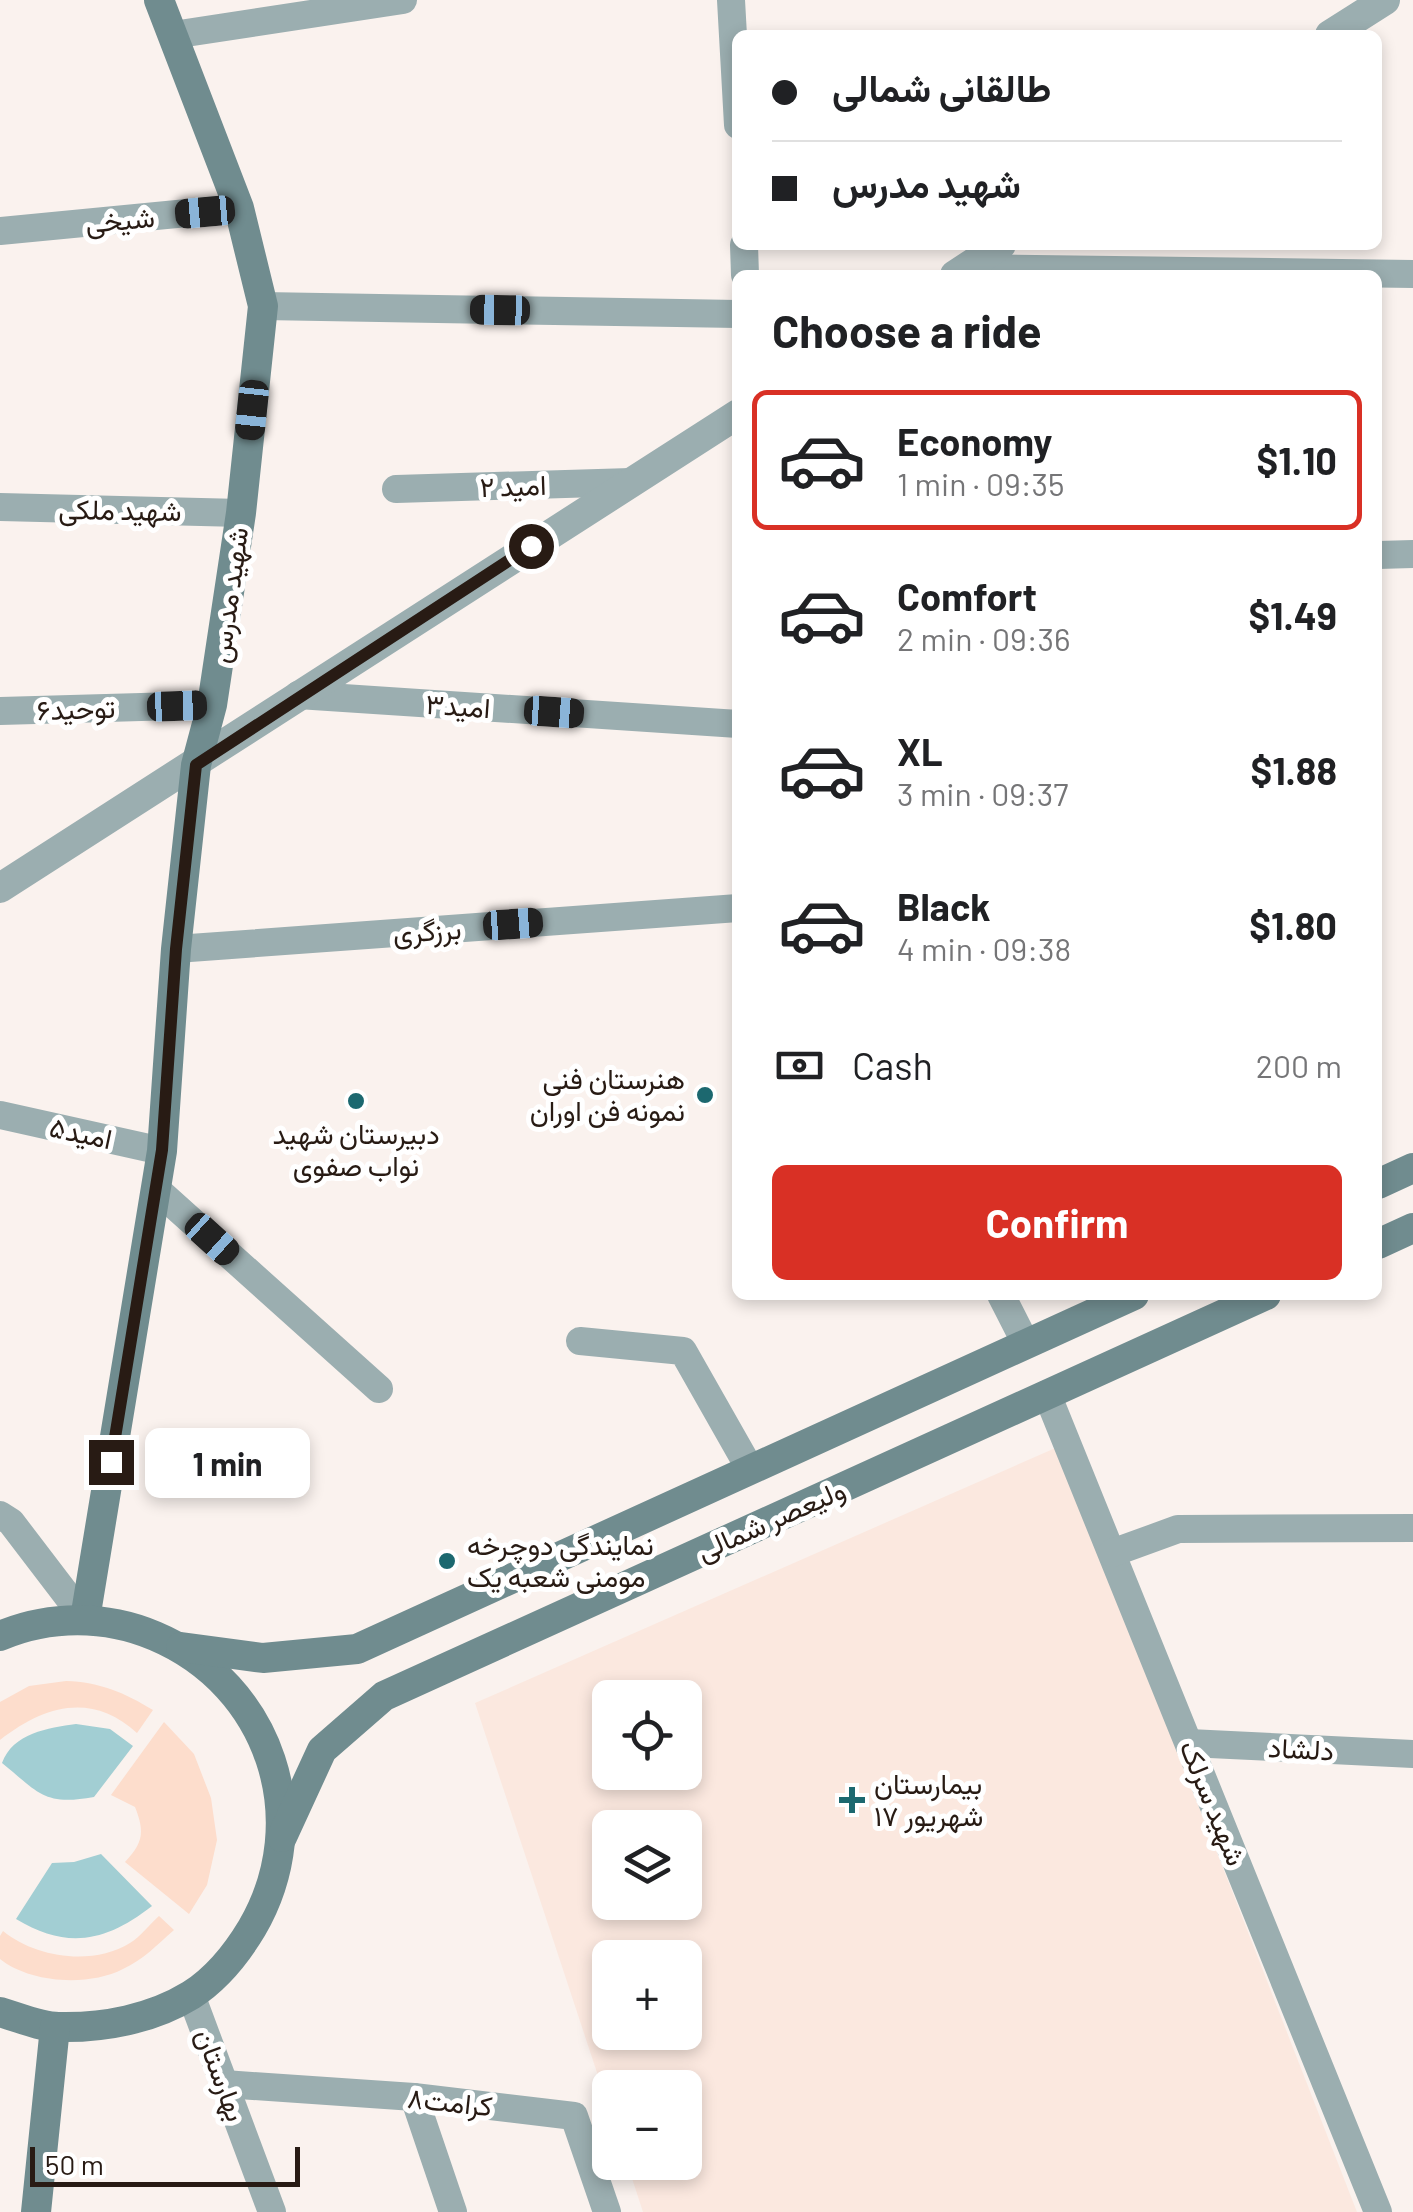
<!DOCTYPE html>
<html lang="en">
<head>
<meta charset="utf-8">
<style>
  :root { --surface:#fff; --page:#f6f6f6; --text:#202124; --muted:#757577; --line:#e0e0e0; --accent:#d93025 }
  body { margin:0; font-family:Barlow,Vazirmatn,sans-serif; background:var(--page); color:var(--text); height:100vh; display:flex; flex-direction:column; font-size:38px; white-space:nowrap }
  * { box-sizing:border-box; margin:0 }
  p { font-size:32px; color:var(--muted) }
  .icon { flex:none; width:55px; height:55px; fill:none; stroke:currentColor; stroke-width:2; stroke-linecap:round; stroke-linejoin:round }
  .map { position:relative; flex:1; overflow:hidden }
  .sheet { position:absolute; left:732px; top:270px; width:650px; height:1030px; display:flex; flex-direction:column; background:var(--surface); border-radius:15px; box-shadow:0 5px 15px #0003 }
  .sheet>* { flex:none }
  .hud { position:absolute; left:732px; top:30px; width:650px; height:220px; border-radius:15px; box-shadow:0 5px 15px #0003; display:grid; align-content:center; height:220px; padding:0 40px; background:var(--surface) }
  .buttons { position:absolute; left:592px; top:1680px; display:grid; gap:20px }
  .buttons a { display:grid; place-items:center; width:110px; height:110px; border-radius:15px; background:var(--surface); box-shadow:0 5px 15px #0003; font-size:50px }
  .scale { position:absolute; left:30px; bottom:25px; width:270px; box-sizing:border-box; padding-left:10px; border:5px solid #281b14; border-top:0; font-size:28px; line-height:35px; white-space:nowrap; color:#281b14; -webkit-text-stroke:8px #fff; paint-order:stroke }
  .end { position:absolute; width:45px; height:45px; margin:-22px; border:12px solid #281b14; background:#fff; box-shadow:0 0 0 5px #fff }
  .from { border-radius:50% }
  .bubble { position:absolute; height:70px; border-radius:15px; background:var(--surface); box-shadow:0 5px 15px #0003; font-size:32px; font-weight:700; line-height:70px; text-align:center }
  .car { position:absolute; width:30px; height:60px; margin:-30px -15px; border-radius:12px; box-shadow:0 0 8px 2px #0007; background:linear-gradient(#222 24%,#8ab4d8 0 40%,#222 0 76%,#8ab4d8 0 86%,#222 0) }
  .hud b { display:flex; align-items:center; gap:35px; height:95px; font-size:38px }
  .hud b+b { border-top:2px solid var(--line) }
  .hud i { width:25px; height:25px; background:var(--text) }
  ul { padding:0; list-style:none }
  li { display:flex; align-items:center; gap:30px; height:140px; margin:0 20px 15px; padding:0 20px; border:5px solid transparent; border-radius:15px }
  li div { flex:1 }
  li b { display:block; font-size:38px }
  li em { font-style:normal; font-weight:700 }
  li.on { border-color:var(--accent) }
  li>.icon { width:90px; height:90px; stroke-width:1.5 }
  h2 { padding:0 40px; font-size:45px; line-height:120px }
  .pay { display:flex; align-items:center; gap:25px; height:110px; padding:0 40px; font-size:38px }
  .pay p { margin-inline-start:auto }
  .action { display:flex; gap:20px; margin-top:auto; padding:20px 40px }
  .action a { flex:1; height:115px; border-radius:15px; background:var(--accent); color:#fff; font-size:40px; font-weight:700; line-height:115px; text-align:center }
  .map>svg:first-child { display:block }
</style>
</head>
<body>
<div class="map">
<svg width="1413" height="2212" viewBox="0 0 1413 2212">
  <rect width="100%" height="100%" fill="#faf2ee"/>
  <!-- built -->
  <path fill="#fbe8df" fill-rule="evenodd" d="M1076 1439 1177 1750 1357 2212H643L627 2163 685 2162V2088H610V2112L475 1703ZM610 1698H685V1772H610ZM610 1828H685V1902H610ZM610 1958H685V2032H610Z"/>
  <!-- green -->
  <g fill="#fdddcc">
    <path d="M66 1681C100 1682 125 1693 153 1710L137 1733C92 1692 45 1705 0 1740V1702L29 1686Z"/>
    <path d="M164 1722 194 1754 211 1798 217 1840 207 1885 189 1914 125 1862C143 1843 145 1832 135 1807L111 1795Z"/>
    <path d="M159 1916 174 1930C158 1944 143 1960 123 1969 88 1987 30 1983 0 1959V1936L3 1931C36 1958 93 1966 130 1943 140 1937 150 1924 159 1916Z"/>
  </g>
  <!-- water -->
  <g fill="#a2ced3">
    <path d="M76 1724 110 1729 133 1746 94 1797C44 1806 39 1793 2 1763 13 1733 48 1728 76 1724Z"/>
    <path d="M101 1854 152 1906C106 1942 67 1950 16 1919L52 1863 74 1862Z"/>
  </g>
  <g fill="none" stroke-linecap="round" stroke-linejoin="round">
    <!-- minor -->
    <g stroke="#9baeb0" stroke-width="28">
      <polyline points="731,0 738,125"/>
      <polyline points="173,35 403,0"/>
      <polyline points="0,231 239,208"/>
      <polyline points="744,245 745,275"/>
      <polyline points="966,268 1413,274"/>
      <polyline points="263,306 738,314"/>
      <polyline points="396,489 631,482"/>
      <polyline points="0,507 241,513"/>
      <polyline points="1378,555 1413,554"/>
      <polyline points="298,695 738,724"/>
      <polyline points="0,711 212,705"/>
      <polyline points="176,949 738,908"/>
      <polyline points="0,1115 162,1151"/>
      <polyline points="156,1189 379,1389"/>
      <polyline points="1001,1295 1026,1344"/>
      <polyline points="580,1341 683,1351 750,1469"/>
      <polyline points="1047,1394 1378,2212"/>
      <polyline points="0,1515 11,1522 85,1619"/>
      <polyline points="1112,1553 1178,1529 1413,1528"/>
      <polyline points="1189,1743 1413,1754"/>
      <polyline points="191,1995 272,2212"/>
      <polyline points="224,2084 414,2097 574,2116 607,2212"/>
      <polyline points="414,2097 453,2212"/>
    </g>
    <!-- tertiary -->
    <g stroke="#9baeb0" stroke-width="30">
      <polyline points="1330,35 1385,0"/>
      <polyline points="955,275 1001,245"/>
      <polyline points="0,888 738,414"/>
    </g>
    <!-- secondary -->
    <g stroke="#708c8f" stroke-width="30">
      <polyline points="1378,1184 1413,1168"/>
      <polyline points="1378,1244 1413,1228"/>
      <polyline points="85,1619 162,1151 176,949 196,765 212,705 241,513 263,306 239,208 159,0"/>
      <path d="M0 1636C49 1615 106 1615 155 1636 271 1685 315 1820 252 1928 237 1953 216 1979 191 1995 152 2019 104 2028 59 2027 40 2027 18 2017 0 2012"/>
      <polyline points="181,1647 263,1658 357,1649 1134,1295"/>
      <polyline points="282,1837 322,1750 384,1696 1266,1295"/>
      <polyline points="36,2212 55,2027"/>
    </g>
  </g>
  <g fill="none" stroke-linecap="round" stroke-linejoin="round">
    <!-- route -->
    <polyline stroke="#281b14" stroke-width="12" points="111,1462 162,1150 176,949 196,765 531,546"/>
  </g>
  <!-- markers -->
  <g fill="#1c686f" stroke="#fff" stroke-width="4">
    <circle cx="705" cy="1095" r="10"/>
    <circle cx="356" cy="1101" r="10"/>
    <circle cx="447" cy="1561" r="10"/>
    <path d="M847 1785h10v10h10v10h-10v10h-10v-10h-10v-10h10z"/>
  </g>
  <g text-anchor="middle" stroke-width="10" stroke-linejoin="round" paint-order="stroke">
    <!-- street labels -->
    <g font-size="28" fill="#281b14" stroke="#fff">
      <text transform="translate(120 220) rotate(-5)" y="10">شیخی</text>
      <text transform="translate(513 486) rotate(-2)" y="10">امید ۲</text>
      <text transform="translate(120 510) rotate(1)" y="10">شهید ملکی</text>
      <text transform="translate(229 595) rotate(-82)" y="10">شهید مدرس</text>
      <text transform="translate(458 706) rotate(4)" y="10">امید۳</text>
      <text transform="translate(76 709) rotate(-2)" y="10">توحید۶</text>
      <text transform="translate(427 931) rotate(-4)" y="10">برزگری</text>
      <text transform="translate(81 1133) rotate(12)" y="10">امید۵</text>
      <text transform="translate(771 1520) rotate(-24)" y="10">ولیعصر شمالی</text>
      <text transform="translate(1301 1749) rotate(3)" y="10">دلشاد</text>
      <text transform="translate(1213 1803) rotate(68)" y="10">شهید سرلک</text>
      <text transform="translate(221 2075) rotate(70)" y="10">بهارستان</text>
      <text transform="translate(450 2102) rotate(6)" y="10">کرامت۸</text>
    </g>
    <!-- poi labels -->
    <g font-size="28" fill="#281b14" stroke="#fff" text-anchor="start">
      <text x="685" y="1089" text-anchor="end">هنرستان فنی<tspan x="685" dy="32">نمونه فن اوران</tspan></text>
      <text x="356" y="1144" text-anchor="middle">دبیرستان شهید<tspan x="356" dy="32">نواب صفوی</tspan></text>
      <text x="467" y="1555">نمایندگی دوچرخه<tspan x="467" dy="32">مومنی شعبه یک</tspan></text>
      <text x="874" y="1794">بیمارستان<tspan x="874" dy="32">۱۷ شهریور</tspan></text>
    </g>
  </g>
</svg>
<div class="buttons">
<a><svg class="icon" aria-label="locate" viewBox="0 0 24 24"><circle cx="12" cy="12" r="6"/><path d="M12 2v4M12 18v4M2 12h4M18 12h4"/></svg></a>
<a><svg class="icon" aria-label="layers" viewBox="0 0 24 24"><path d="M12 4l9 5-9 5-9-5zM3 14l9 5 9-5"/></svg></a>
<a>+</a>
<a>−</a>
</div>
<div class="scale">50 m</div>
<i class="end from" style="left:531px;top:546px"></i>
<i class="end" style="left:111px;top:1462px"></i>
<div class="bubble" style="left:145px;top:1428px;width:165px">1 min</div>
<i class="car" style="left:205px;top:212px;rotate:265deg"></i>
<i class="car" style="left:500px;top:310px;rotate:271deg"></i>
<i class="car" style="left:252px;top:410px;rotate:186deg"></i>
<i class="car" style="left:177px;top:706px;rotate:88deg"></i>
<i class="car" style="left:554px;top:712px;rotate:94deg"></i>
<i class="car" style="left:513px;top:924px;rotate:86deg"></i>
<i class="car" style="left:212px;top:1239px;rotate:132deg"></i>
<div class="hud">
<b><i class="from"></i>طالقانی شمالی</b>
<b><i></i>شهید مدرس</b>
</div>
<section class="sheet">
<h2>Choose a ride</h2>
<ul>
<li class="on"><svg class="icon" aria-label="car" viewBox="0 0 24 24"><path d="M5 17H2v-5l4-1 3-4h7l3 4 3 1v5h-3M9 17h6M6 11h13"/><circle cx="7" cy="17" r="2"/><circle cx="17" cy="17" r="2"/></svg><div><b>Economy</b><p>1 min · 09:35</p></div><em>$1.10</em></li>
<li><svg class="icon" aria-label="car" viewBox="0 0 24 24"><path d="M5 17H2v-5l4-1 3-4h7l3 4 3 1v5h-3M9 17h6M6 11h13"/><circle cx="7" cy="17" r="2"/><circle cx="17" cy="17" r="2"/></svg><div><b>Comfort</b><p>2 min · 09:36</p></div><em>$1.49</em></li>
<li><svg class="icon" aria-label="car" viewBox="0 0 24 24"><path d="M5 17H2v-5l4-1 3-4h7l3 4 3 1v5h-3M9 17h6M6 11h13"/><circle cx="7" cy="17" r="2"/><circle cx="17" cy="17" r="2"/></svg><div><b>XL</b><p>3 min · 09:37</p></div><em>$1.88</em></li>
<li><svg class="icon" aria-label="car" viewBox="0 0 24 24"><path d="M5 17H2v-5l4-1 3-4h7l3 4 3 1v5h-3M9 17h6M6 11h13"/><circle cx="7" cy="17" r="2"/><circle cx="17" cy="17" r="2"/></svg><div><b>Black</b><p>4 min · 09:38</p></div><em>$1.80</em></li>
</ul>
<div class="pay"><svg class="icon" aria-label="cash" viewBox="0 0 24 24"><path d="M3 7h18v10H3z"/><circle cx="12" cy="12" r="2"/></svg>Cash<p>200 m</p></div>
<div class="action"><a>Confirm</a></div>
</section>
</div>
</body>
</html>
